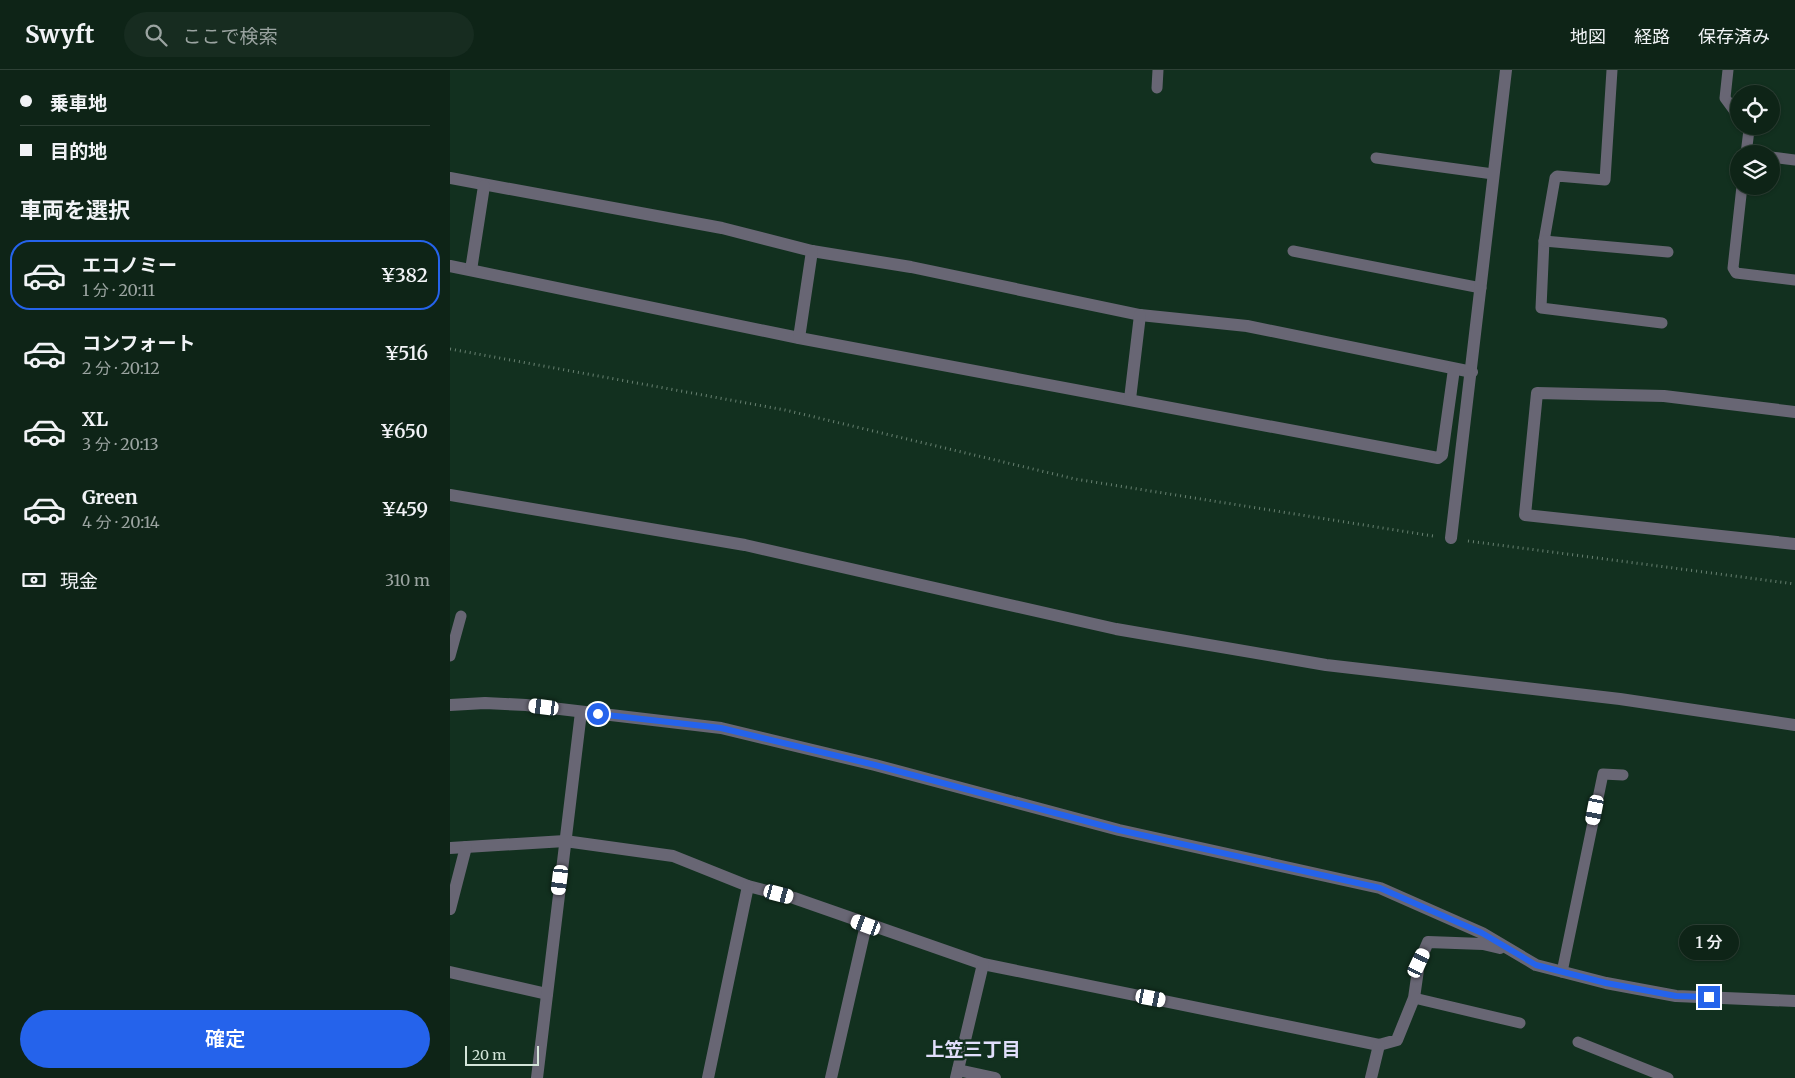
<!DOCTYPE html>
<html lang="ja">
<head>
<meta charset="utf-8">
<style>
  :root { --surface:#0e2417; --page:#172c20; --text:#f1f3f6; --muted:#9ba4a1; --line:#2e4136; --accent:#2563eb }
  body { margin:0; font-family:Merriweather,"Noto Sans JP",serif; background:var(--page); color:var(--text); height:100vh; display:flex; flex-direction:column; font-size:19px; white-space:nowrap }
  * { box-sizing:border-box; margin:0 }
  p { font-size:16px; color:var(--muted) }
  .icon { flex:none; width:28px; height:28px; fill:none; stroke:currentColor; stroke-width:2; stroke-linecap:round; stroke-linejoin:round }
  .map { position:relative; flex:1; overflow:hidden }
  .details { display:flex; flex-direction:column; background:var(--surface); width:450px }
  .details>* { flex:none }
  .banner { display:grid; align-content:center; height:110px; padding:0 20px; background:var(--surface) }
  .buttons { position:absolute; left:1280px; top:15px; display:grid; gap:10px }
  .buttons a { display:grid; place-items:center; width:50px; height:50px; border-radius:50%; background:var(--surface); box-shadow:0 1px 4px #0004,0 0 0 1px var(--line); font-size:25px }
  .scale { position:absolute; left:15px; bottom:12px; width:74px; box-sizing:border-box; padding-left:5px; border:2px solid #d3e5d9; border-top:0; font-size:14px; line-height:18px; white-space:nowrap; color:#d3e5d9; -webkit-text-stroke:4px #12301f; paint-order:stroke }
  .end { position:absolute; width:22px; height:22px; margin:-11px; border:6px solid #2563eb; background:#fff; box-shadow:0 0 0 2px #fff }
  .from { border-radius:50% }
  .bubble { position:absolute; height:35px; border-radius:18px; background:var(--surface); box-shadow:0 1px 4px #0004,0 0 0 1px var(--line); font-size:16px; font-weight:600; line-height:35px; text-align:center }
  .car { position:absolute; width:15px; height:30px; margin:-15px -8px; border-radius:6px; box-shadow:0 0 4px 1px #0007; background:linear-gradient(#fff 24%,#345 0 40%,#fff 0 76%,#345 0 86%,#fff 0) }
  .banner b { display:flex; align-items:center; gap:18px; height:48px; font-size:19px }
  .banner b+b { border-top:1px solid var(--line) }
  .banner i { width:12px; height:12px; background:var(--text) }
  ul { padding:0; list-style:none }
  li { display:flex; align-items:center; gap:15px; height:70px; margin:0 10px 8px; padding:0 10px; border:2px solid transparent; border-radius:20px }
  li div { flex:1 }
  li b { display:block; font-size:19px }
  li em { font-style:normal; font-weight:600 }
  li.active { border-color:var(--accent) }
  li>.icon { width:45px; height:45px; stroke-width:1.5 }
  h2 { padding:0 20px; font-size:22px; line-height:60px }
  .pay { display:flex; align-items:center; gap:12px; height:55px; padding:0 20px; font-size:19px }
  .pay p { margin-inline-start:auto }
  .button { display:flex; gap:10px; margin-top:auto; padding:10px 20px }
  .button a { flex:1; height:58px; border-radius:30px; background:var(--accent); color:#fff; font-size:20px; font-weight:600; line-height:58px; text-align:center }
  header { display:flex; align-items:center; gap:30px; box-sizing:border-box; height:70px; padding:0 25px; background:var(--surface); border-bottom:1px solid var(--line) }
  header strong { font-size:24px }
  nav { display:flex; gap:28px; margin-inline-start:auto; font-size:18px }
  .search { width:350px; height:45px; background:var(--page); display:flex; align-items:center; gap:12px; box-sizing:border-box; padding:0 18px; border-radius:28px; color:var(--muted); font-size:19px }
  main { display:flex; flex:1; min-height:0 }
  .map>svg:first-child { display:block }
</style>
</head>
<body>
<header>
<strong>Swyft</strong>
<div class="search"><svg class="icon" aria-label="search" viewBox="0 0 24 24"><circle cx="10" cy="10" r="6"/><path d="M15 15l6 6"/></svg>ここで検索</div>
<nav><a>地図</a><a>経路</a><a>保存済み</a></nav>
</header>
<main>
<section class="details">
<div class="banner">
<b><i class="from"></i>乗車地</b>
<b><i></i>目的地</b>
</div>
<h2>車両を選択</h2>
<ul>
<li class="active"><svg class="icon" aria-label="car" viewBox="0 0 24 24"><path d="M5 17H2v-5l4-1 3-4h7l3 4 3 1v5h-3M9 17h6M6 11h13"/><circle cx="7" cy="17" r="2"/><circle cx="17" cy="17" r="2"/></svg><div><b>エコノミー</b><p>1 分 · 20:11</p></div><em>¥382</em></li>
<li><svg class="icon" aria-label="car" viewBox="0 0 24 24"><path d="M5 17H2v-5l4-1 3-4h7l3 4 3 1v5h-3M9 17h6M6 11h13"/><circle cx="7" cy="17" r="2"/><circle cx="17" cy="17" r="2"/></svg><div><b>コンフォート</b><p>2 分 · 20:12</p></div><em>¥516</em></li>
<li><svg class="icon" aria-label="car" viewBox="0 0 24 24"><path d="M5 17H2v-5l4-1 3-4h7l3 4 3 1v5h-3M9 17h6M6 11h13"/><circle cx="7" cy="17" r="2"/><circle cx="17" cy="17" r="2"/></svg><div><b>XL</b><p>3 分 · 20:13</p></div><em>¥650</em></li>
<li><svg class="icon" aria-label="car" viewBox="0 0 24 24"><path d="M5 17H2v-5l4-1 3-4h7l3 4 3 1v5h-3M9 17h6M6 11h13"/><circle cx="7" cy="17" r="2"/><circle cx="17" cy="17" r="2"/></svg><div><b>Green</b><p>4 分 · 20:14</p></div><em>¥459</em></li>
</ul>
<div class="pay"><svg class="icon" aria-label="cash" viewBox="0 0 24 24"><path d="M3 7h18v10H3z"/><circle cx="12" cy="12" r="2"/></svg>現金<p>310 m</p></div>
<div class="button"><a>確定</a></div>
</section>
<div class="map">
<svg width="1345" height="1008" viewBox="0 0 1345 1008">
  <rect width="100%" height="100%" fill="#12301f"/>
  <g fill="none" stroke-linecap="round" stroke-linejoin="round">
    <!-- path -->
    <g stroke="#688071" stroke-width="3" stroke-dasharray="1 4" stroke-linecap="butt">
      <polyline points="0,279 335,340 625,409 983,466"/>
      <polyline points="1018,471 1345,514"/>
    </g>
    <!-- service -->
    <g stroke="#686674" stroke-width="11">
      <polyline points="1162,0 1155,110 1107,106 1105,108 1094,171 1091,238 1212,253"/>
      <polyline points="1278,0 1275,28 1289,47"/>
      <polyline points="707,18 708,0"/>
      <polyline points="1296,56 1299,60 1296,84"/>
      <polyline points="1321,87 1345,90"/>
      <polyline points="926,88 1043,104"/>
      <polyline points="1292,116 1283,198 1286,203 1345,210"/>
      <polyline points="1094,171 1218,182"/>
      <polyline points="843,181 1031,218"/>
      <polyline points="0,586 11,546"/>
      <polyline points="1112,902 1153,704 1173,705"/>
      <polyline points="964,928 1070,953"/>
      <polyline points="1128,972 1218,1008"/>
    </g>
    <!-- minor -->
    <g stroke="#686674" stroke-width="12">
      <polyline points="0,108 272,158 362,181 461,197 690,245 797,256 1022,302"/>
      <polyline points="0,196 349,268 988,388 992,385 1004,299"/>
      <polyline points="21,200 34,116"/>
      <polyline points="349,268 362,181"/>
      <polyline points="680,329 690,245"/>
      <polyline points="1345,342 1214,326 1087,323 1075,445 1345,474"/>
      <polyline points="1001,468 1056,0"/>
      <polyline points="0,635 35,633 76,635 271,658 425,695 669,760 930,818 1032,863 1086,895 1156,913 1226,926 1345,931"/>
      <polyline points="0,778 115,771 223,786 298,816 344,828 533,894 929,975 947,970 964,928 969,893 978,872 1033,874 1050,878"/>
      <polyline points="0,839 16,777"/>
      <polyline points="0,902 97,924"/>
      <polyline points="508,1000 545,1008"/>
      <polyline points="87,1008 131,642"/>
      <polyline points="258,1008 298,816"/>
      <polyline points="381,1008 416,855"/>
      <polyline points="506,1008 533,894"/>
      <polyline points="921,1008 929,975"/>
    </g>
    <!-- tertiary -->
    <polyline stroke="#686674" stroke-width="12" points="0,425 295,475 666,559 876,595 1170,629 1345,655"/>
  </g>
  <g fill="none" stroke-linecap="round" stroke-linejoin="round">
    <!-- route -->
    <polyline stroke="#2563eb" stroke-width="6" points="148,644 271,658 425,695 669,760 930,818 1032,863 1086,895 1156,913 1226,926 1259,927"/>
  </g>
  <g text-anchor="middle" stroke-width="5" stroke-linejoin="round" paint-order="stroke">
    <!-- neighbourhood labels -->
    <g font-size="19" font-weight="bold" fill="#e1defb" stroke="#12301f">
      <text x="523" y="986">上笠三丁目</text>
    </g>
  </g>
</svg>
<div class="buttons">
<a><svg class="icon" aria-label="locate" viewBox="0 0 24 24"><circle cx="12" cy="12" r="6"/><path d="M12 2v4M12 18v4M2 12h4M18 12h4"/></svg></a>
<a><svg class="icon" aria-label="layers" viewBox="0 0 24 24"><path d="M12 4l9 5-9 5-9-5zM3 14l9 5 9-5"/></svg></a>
</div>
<div class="scale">20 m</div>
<i class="end from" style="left:148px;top:644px"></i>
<i class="end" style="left:1259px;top:927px"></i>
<div class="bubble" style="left:1229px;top:855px;width:60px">1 分</div>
<i class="car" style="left:94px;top:637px;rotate:277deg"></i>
<i class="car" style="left:1145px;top:740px;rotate:191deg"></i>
<i class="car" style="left:110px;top:810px;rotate:187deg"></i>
<i class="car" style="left:329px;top:824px;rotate:105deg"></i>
<i class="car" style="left:416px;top:855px;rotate:290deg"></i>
<i class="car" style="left:969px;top:893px;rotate:25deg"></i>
<i class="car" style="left:701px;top:928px;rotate:101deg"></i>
</div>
</main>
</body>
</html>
